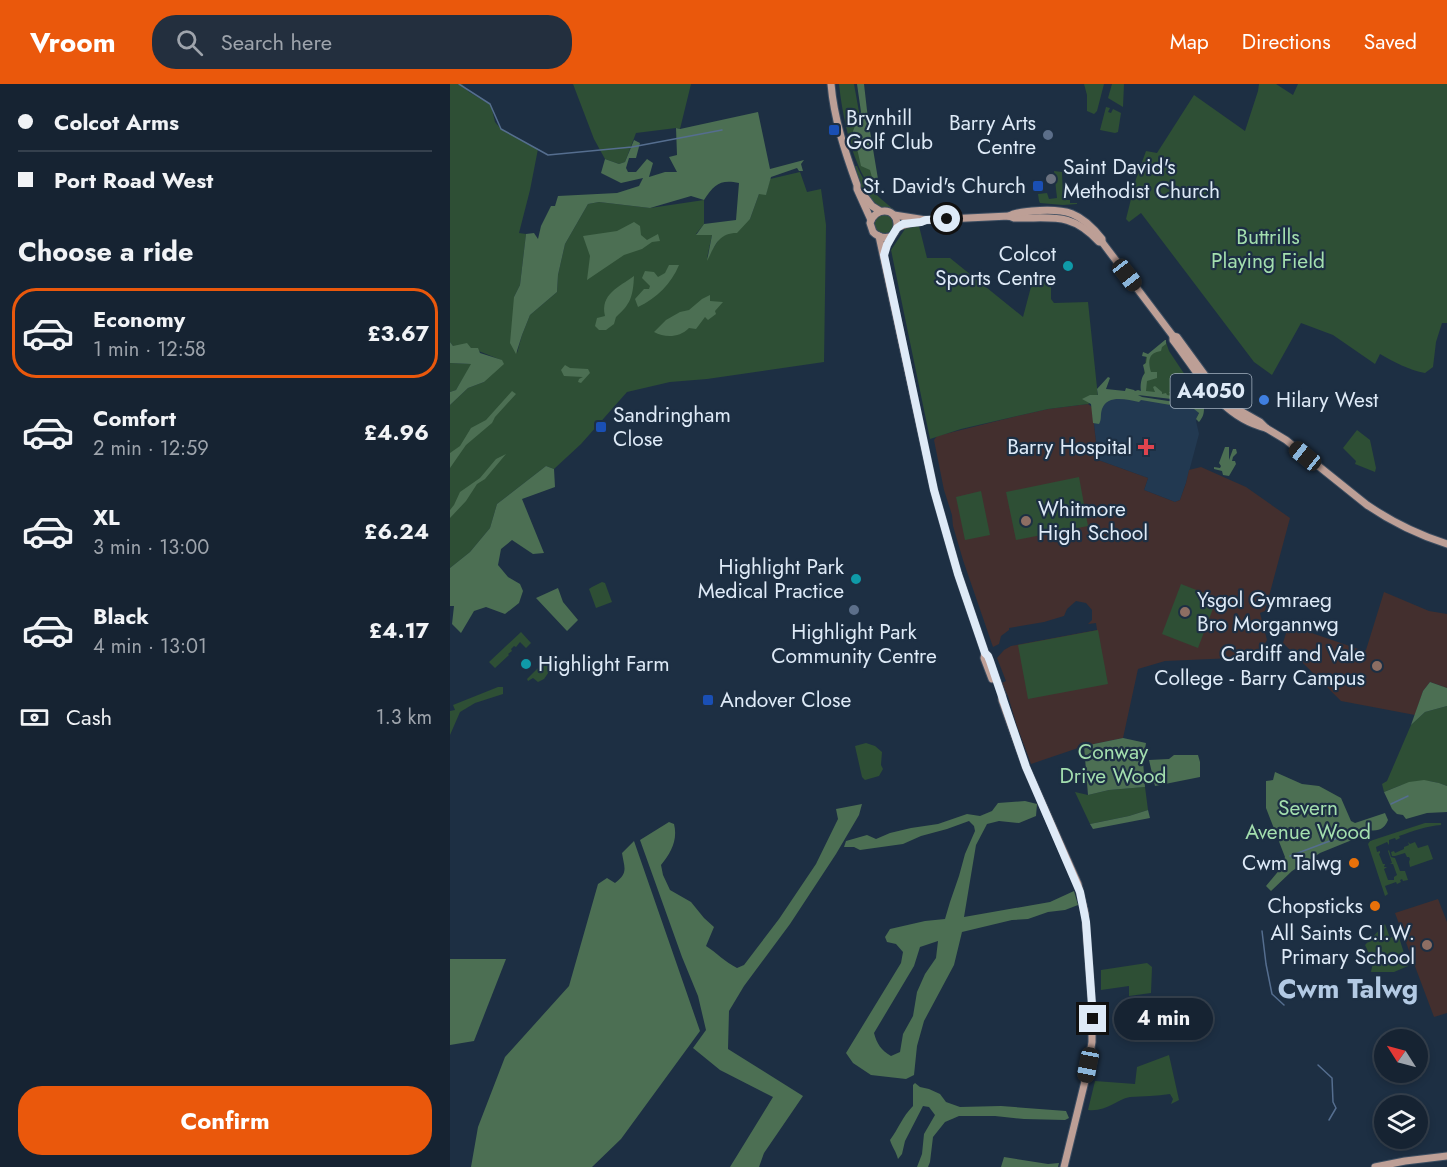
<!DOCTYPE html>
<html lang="en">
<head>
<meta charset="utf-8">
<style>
  :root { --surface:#162332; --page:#232f3e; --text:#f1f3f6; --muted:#9ea4ac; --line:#35404d; --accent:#ea580c }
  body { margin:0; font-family:Jost,sans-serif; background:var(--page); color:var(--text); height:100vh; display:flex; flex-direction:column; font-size:22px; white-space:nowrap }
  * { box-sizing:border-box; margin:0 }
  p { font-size:20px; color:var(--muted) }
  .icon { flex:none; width:33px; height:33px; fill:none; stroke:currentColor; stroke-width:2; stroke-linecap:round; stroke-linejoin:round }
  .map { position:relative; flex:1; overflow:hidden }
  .side { display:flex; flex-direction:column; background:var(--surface); width:450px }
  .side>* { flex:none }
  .top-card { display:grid; align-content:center; height:132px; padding:0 18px; background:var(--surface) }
  .needle { width:39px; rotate:306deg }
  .controls { position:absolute; left:924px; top:945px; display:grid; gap:12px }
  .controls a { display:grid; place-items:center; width:54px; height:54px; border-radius:50%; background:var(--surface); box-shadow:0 3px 9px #0003,0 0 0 2px var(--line); font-size:30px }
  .end { position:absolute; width:27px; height:27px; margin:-14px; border:8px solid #deeaf7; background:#111; box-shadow:0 0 0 3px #111 }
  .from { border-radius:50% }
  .bubble { position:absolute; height:42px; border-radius:21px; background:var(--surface); box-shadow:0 3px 9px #0003,0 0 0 2px var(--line); font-size:20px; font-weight:700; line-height:42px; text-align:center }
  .car { position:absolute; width:18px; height:36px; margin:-18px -9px; border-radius:8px; box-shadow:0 0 4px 2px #0007; background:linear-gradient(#222 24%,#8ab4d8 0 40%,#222 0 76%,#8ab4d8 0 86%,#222 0) }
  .top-card b { display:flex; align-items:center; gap:21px; height:57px; font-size:22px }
  .top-card b+b { border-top:2px solid var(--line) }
  .top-card i { width:15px; height:15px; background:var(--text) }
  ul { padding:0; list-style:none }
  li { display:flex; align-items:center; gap:18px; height:90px; margin:0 12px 9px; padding:0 6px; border:3px solid transparent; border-radius:24px }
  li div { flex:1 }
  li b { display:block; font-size:22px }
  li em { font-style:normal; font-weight:700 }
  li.on { border-color:var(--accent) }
  li>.icon { width:54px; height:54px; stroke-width:1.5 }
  h2 { padding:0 18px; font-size:27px; line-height:72px }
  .pay { display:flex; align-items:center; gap:15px; height:66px; padding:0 18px; font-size:22px }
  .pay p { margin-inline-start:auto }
  .button { display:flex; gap:12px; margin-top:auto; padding:12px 18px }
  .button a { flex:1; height:69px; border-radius:24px; background:var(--accent); color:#fff; font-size:24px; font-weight:700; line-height:69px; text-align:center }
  header { display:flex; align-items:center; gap:36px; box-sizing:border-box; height:84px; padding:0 30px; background:var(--accent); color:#fff }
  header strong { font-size:28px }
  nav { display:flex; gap:33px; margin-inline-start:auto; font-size:21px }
  .search { width:420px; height:54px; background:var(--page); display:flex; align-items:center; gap:15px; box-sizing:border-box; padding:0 21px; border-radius:24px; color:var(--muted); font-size:22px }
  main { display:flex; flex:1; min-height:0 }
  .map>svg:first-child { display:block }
</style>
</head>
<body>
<header>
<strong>Vroom</strong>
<div class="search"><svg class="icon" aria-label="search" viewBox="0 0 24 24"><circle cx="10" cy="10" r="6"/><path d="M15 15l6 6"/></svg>Search here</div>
<nav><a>Map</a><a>Directions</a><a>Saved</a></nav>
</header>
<main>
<section class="side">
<div class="top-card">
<b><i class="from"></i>Colcot Arms</b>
<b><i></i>Port Road West</b>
</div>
<h2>Choose a ride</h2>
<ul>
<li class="on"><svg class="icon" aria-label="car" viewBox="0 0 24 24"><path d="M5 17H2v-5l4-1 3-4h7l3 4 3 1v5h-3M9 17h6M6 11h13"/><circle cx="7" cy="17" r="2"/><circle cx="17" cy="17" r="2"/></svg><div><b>Economy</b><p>1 min · 12:58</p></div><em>£3.67</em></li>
<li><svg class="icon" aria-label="car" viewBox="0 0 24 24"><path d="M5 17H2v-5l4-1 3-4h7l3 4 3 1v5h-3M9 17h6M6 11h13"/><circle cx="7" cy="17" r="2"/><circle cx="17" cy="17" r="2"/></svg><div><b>Comfort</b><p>2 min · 12:59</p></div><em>£4.96</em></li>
<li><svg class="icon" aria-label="car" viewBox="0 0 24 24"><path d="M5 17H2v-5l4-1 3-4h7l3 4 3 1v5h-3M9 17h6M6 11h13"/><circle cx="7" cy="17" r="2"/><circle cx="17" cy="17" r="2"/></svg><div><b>XL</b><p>3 min · 13:00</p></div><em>£6.24</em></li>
<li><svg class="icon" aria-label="car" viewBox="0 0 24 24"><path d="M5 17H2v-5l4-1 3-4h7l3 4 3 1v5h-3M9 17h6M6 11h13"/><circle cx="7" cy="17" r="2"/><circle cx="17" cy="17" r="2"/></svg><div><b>Black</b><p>4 min · 13:01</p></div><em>£4.17</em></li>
</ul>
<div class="pay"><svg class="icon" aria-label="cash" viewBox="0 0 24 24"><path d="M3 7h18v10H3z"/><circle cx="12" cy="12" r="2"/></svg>Cash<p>1.3 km</p></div>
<div class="button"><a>Confirm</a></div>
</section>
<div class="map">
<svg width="997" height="1083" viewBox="0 0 997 1083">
  <rect width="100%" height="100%" fill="#1d2f43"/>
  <!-- built -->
  <polygon fill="#223951" points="665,312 750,323 746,337 749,350 736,399 730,416 725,418 694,406 698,394 648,376 642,323"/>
  <!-- education -->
  <g fill="#432f2e">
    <polygon points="638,320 642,323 648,376 698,394 694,406 725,418 730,416 736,399 739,386 751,383 796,403 840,434 815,527 810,529 817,556 807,573 715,577 688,585 673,654 634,662 581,680 567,642 558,612 552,599 556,597 547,574 554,566 561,562 647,546 646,539 638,540 642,536 642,526 636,519 626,517 617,525 614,532 594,538 559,544 559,546 551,552 549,560 543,563 513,476 503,442 502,431 494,406 484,356 487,352 567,332 598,325"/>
    <polygon points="934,508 979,527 997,530 997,604 980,598 973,607 965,631 891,617 833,559 839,539 853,546 914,567 916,566"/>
    <polygon points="988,815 997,838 997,929 984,933 945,829"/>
  </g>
  <!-- green -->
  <g fill="#2e4f35">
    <polygon points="0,0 12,0 19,8 41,21 45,38 50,44 88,65 80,106 69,149 76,150 70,201 64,213 67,269 72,251 80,231 107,208 108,191 115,160 138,120 149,118 200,124 254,116 254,140 246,150 262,151 257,174 271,152 300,135 309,110 316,110 320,95 350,88 357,108 371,105 376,141 374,278 257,295 220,298 177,308 131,360 104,385 96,382 47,420 40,444 20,468 0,484 0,321 18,304 34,298 51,276 21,264 3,262 0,258"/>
    <polygon points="123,0 241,0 230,45 226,44 186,49 175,78 169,80 155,75 144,55"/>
    <path d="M389 0H404L414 56 427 107C423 103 417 99 414 93 400 68 392 29 389 0Z"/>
    <polygon points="634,0 654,0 647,27 644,30 637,27 637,11"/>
    <polygon points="662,0 674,0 673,23 658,14"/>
    <path d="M809 0H826L843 11 848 0H997V239H992L986 258 983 283 975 289C959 286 944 278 930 270L925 280 883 251 851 239 822 291 804 278 691 129 679 138 676 135 686 95 696 67 707 69 744 11 795 47 808 7Z"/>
    <polygon points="656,23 660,24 658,28 661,29 663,25 671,29 668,48 665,49 650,46"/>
    <path d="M405 82H407C416 105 432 116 451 131L434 124H427L415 111 412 106Z"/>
    <polygon points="604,87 612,88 613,116 620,116 620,119 627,119 627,120 613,121 590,119 589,117 588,110 597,109 599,115 607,114"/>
    <circle cx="434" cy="140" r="10"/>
    <polygon points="457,142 469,142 477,174 500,174 573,233 582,199 599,196 601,197 601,215 604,219 638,218 648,313 638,320 598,325 567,332 511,345 480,355 441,166"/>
    <polygon points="716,258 719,267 743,303 738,317 692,310 696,273"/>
    <polygon points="0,279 22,280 6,306 0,308"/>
    <polygon points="907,346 920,356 926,384 925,388 905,380 906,377 893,364"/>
    <polygon points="629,393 638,442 566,456 556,408"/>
    <polygon points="531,407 540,451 515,456 506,413"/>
    <polygon points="152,498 155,499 162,518 146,524 139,505 142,503"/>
    <polygon points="731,500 767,514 748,564 712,550"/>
    <polygon points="648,546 658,600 578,615 568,561"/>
    <polygon points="71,548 81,559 76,564 70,558 66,563 64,562 61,565 62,567 58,570 59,571 45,584 39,578"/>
    <polygon points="100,572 107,576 94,595 88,598 83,594 78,597 77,595"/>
    <polygon points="48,603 53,603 53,610 25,619 10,628 0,651 0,627 5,626 3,621"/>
    <path d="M997 622V702C973 692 957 699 934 708L932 700 937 697 961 641 975 628Z"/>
    <polygon points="416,659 425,662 432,668 431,681 433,685 429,692 415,696 412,693 405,662"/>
    <polygon points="695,703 698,726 679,732 640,740 625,708 638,711 659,706"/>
    <path d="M975 739H991V741C977 742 963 747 949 752L950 754 946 756 945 754 939 756V761L937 758 926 763 927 768 930 767V769L929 770 933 780H935L934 783H937L934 785 938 796H944V793L947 791 943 780H940L942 779 938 767 939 766 941 773 945 774 950 787H955L958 796 953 797 952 795 950 796 951 798 947 800 946 798 935 802 938 810 935 812 918 760 920 757Z"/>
    <polygon points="958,758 960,760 965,758 968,764 978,761 983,775 960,783 959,778 960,775 959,773 957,773 955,769 945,772 942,772 941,768 944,767 945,769 954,765 954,763 959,761"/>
    <polygon points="935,840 940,854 948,850 958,882 944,888 921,888 923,878 915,861"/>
    <polygon points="697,879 702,883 701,909 679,912 679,902 651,906 651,886"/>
    <path d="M719 971 729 1016 721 1020 723 1015 720 1010C707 1012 693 1012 680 1013 665 1016 657 1028 638 1026L645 997 685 1000 687 983Z"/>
  </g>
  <!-- forest -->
  <g fill="#4c6f53" fill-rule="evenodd">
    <polygon points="407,0 414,0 418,35 430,107 427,107 425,105 420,86 411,82 403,47 411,28"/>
    <path d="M308 28 320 85 354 76 351 80 353 87H349L347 84 321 93 316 111 309 110 300 135 287 149C268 149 265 162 257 177L262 151H246L254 140 286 136 289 99C271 95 264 100 254 116L241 112 200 124 149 118 138 120 115 160 108 191 107 208 80 231 72 251 66 270 60 259 64 213 70 201 76 150 84 149 88 155 91 142 101 122H105L108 112 167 109 189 102 193 94 171 99 151 89 155 75 169 80 175 78 184 56 190 59 186 74H179L176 84 178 88H186L197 75 203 79 199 93 215 88H227L219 73 227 71 226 44 230 45Z"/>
    <polygon points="184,138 190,142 191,151 197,156 208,150 210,157 202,158 192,165 174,171 137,196 140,172 133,152 167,147"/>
    <path d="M219 181H229C221 200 207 214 188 223L185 215 194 205H199L200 202 192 194 195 187 204 188 208 193 215 189Z"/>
    <path d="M184 192C183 212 181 220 166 233L164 240 156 246H149L145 242 147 234 155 232C150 210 169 203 184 192Z"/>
    <path d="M260 211V217L273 218 265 227 266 230 258 236 255 233 246 245 239 244C229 254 215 254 204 248L216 236 230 228 239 226 252 215Z"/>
    <path d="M715 256H716V260L712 263 711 267C698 269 698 277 701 288H707V294L697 297 696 307 705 308 703 303 705 302 712 308V310L716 309 717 311 722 312 719 308H725L729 302 733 308 728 309 725 313 728 314 730 311 734 312 735 315 738 317 688 311 692 313 751 322 754 324C754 330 753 333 749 338L746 335 749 329 744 325 691 316 689 318C677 316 658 310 652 325 650 331 652 335 649 340L643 339 641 320 632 315 640 311H648L647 305 658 293 660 294 656 305 675 307 676 304 684 306 685 307 688 306 691 307C690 302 691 293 695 289L693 281 696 279 697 273 692 272 693 268 698 270Z"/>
    <polygon points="0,258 3,262 17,259 21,264 28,264 30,269 52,276 54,280 34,298 18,304 0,321 0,308 6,306 21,280 0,279"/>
    <polygon points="115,281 120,284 138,285 140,289 131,299 128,298 129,295 133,293 114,292 111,286"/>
    <polygon points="62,307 66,310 45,333 42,339 16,361 0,384 0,369 10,362 21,344 36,336"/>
    <polygon points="775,363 779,363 779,376 783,365 786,365 787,369 783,373 782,377 785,377 786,380 779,392 773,391 772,387 764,385 764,383 770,384 771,382 769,379"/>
    <polygon points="56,370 35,395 27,400 16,417 0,434 0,426 4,421 10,408 30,394 46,375"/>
    <polygon points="96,382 104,385 105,403 72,415 94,469 83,470 62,456 51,465 48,481 58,493 70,500 73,507 69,519 55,530 36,523 24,527 11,549 2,540 4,522 0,522 0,484 20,468 40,444 47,420"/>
    <polygon points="108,504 113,518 128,536 117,547 86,514"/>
    <polygon points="980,598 997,604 997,622 975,628 961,641 973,607"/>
    <polygon points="673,654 696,659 693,677 695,703 659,706 638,711 634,662"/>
    <polygon points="724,671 748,671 750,678 750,693 705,702 699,676 719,675"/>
    <path d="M825 688 852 700 869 702 891 714 901 737 905 739 935 729 938 736C932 751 921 745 906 747L903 745 902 756 870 769 842 787 821 807 816 802 831 784 835 773 816 724V697L823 696Z"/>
    <polygon points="974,696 989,699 997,702 997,728 977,729 956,735 953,731 947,730 942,725 934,708 959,698"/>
    <path d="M575 717 587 720 586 732 569 739 549 737 537 740 526 761 514 833 600 818 624 807 628 821 615 826 598 828 578 835 562 836 512 848 504 881 474 937 467 962 464 991 456 995 421 991 403 979 396 969 451 879 453 868 446 860 437 858 435 853 440 845 475 837 495 835 500 818 509 792 515 770 525 747 524 742 519 737 497 745 471 752 453 760 410 766 404 763H394L396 757 417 751 426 755 440 749 461 744 488 740 517 730 530 732 542 727 548 719ZM488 857 486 874 475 890 467 908 463 932 453 950 450 968 441 972C431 966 427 960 424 949L464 882 470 863Z"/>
    <path d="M412 720 409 731 386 770 340 840 294 902 279 927 278 965 353 1012 314 1069 309 1083H280L323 1013 270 986 243 964 256 946 248 912 232 873 190 756 219 738 224 740C228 756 221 769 211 781L213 791 220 806 241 818 254 834 264 843 256 862C267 869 275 878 287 884L294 881 329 835 366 780 388 735 386 725Z"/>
    <polygon points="698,726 700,734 643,745 640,740 679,732"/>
    <path d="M184 757 250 947 171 1055 142 1083H21L28 1043 55 973 119 902 148 800 157 794 165 799C179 789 174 783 172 769Z"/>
    <polygon points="0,875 56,875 24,957 0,961"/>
    <path d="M465 999 470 1003 479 1005 490 1010 496 1018 510 1023 551 1022 616 1027 619 1034 615 1036 574 1035 545 1032H509L495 1038 483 1053 480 1078 478 1083H467L472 1070 474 1050 485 1031 479 1023 473 1022 455 1057 452 1070 448 1075C446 1067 442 1063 440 1056 449 1044 452 1033 463 1022V1001Z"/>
    <polygon points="554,1073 598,1080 609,1079 608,1083 551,1083"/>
  </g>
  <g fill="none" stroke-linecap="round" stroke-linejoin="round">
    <!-- stream -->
    <g stroke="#556e8f" stroke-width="1.5">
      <polyline points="9,0 40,20 51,45 98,71 182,63 272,46"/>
      <polyline points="941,720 958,712"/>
      <polyline points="840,772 901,749"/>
      <polyline points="812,847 816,880 822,910 834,921"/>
      <polyline points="868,981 882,994 883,1018 886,1024 879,1036"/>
    </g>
    <!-- major casing -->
    <g stroke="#3c4d60" stroke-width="9">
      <g id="major">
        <path d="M381 0C384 35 395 68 407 101V105L421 136"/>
        <polyline points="413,110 422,122 430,127"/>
        <path d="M444 131 476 136 559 132 564 134C601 135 621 127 649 158H652L723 252V256C750 291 770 333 816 344"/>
        <path d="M559 132C566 128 574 128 582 127 616 124 631 128 652 155V158"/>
        <path d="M447 144C457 138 465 140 475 136"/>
        <polyline points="429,152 484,406 508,490 535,569 538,572 552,611 552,616 576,683 628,800 635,829 642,921 642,958 636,993 614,1083"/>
        <path d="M434 171C435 166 436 161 439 157 442 151 448 147 447 139 445 123 425 123 420 139L423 148C428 153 435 155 442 152"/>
        <path d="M723 252 727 253 765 305 780 321 810 338 816 344 836 356 917 421C942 438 969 451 997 460"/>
        <polyline points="535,569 534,574 542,595"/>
        <polyline points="925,1083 955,1077 997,1072"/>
      </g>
    </g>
    <!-- major -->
    <use href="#major" stroke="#bd9f96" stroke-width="7"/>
  </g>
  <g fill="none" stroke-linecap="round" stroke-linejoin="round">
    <!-- route -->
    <polyline stroke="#deeaf7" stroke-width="8" points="497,135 476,136 471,138 453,140 447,144 442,152 437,161 434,171 484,406 508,490 535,569 538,572 540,577 576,683 630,808 636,838 643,935"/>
  </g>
  <!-- markers -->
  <g fill="#1a4fb4" stroke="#1d2f43" stroke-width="2">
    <rect x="378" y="40" width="12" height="12" rx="3"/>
    <rect x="582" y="96" width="12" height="12" rx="3"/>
    <rect x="145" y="337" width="12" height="12" rx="3"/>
    <rect x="252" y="610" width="12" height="12" rx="3"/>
  </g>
  <g fill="#5c6f8a" stroke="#1d2f43" stroke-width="2">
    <circle cx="598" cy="51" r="6"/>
    <circle cx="404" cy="526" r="6"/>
  </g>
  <circle fill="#6b7280" stroke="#1d2f43" stroke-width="2" cx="601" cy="95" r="6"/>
  <g fill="#0f9aa8" stroke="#1d2f43" stroke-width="2">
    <circle cx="618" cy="182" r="6"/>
    <circle cx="406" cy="495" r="6"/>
    <circle cx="76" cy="580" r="6"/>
  </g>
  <circle fill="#3f7fe0" stroke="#1d2f43" stroke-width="2" cx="814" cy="316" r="6"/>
  <path fill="#e0444e" stroke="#1d2f43" stroke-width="2" d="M693 354h6v6h6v6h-6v6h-6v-6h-6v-6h6z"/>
  <g fill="#8d6e63" stroke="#1d2f43" stroke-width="2">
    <circle cx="576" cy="437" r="6"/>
    <circle cx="735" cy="528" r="6"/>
    <circle cx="927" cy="582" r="6"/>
    <circle cx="977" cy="861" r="6"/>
  </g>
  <g fill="#e8710a" stroke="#1d2f43" stroke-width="2">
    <circle cx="904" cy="779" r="6"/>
    <circle cx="925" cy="822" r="6"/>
  </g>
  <g text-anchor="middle" stroke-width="4.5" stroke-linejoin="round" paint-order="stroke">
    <!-- shield labels -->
    <rect fill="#1d2f43" stroke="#a4b2c1" stroke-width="1.5" x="720.5" y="290" width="81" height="34" rx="4.5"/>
    <g font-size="20" font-weight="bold" fill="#deeaf7">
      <text x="761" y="314">A4050</text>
    </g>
    <!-- poi labels -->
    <g font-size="21" fill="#deeaf7" stroke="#1d2f43" text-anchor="end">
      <text x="396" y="41" text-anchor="start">Brynhill<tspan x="396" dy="24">Golf Club</tspan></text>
      <text x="586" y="46">Barry Arts<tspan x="586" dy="24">Centre</tspan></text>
      <text x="613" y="90" text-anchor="start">Saint David's<tspan x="613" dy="24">Methodist Church</tspan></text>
      <text x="576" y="109">St. David's Church</text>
      <text x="606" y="177">Colcot<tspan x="606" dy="24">Sports Centre</tspan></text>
      <text x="826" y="323" text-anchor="start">Hilary West</text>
      <text x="163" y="338" text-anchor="start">Sandringham<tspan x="163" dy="24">Close</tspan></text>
      <text x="682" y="370">Barry Hospital</text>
      <text x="588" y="432" text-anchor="start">Whitmore<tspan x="588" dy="24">High School</tspan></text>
      <text x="394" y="490">Highlight Park<tspan x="394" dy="24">Medical Practice</tspan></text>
      <text x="747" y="523" text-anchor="start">Ysgol Gymraeg<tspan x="747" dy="24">Bro Morgannwg</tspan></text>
      <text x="404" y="555" text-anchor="middle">Highlight Park<tspan x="404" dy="24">Community Centre</tspan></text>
      <text x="915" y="577">Cardiff and Vale<tspan x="915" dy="24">College - Barry Campus</tspan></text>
      <text x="88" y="587" text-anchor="start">Highlight Farm</text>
      <text x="270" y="623" text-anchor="start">Andover Close</text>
      <text x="892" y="786">Cwm Talwg</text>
      <text x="913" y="829">Chopsticks</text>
      <text x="965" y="856">All Saints C.I.W.<tspan x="965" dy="24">Primary School</tspan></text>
    </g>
    <!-- park labels -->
    <g font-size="21" fill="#a3deae" stroke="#1d2f43">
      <text x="818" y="160">Buttrills<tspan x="818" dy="24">Playing Field</tspan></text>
      <text x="663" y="675">Conway<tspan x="663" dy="24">Drive Wood</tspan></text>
      <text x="858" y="731">Severn<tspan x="858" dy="24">Avenue Wood</tspan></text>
    </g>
    <!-- district labels -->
    <g font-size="27" font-weight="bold" fill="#b3cae4" stroke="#1d2f43">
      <text x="898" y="914">Cwm Talwg</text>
    </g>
  </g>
</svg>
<div class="controls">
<a><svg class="needle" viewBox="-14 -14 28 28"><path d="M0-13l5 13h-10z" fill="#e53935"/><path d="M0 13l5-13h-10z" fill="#9ea4ac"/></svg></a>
<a><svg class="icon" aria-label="layers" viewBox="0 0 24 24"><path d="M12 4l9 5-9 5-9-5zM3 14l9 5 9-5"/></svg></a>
</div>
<i class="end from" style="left:497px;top:135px"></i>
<i class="end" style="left:643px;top:935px"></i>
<div class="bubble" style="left:664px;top:914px;width:99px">4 min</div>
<i class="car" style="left:677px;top:191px;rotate:142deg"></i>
<i class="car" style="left:855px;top:372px;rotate:309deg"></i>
<i class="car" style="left:638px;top:981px;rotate:191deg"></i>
</div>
</main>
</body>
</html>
